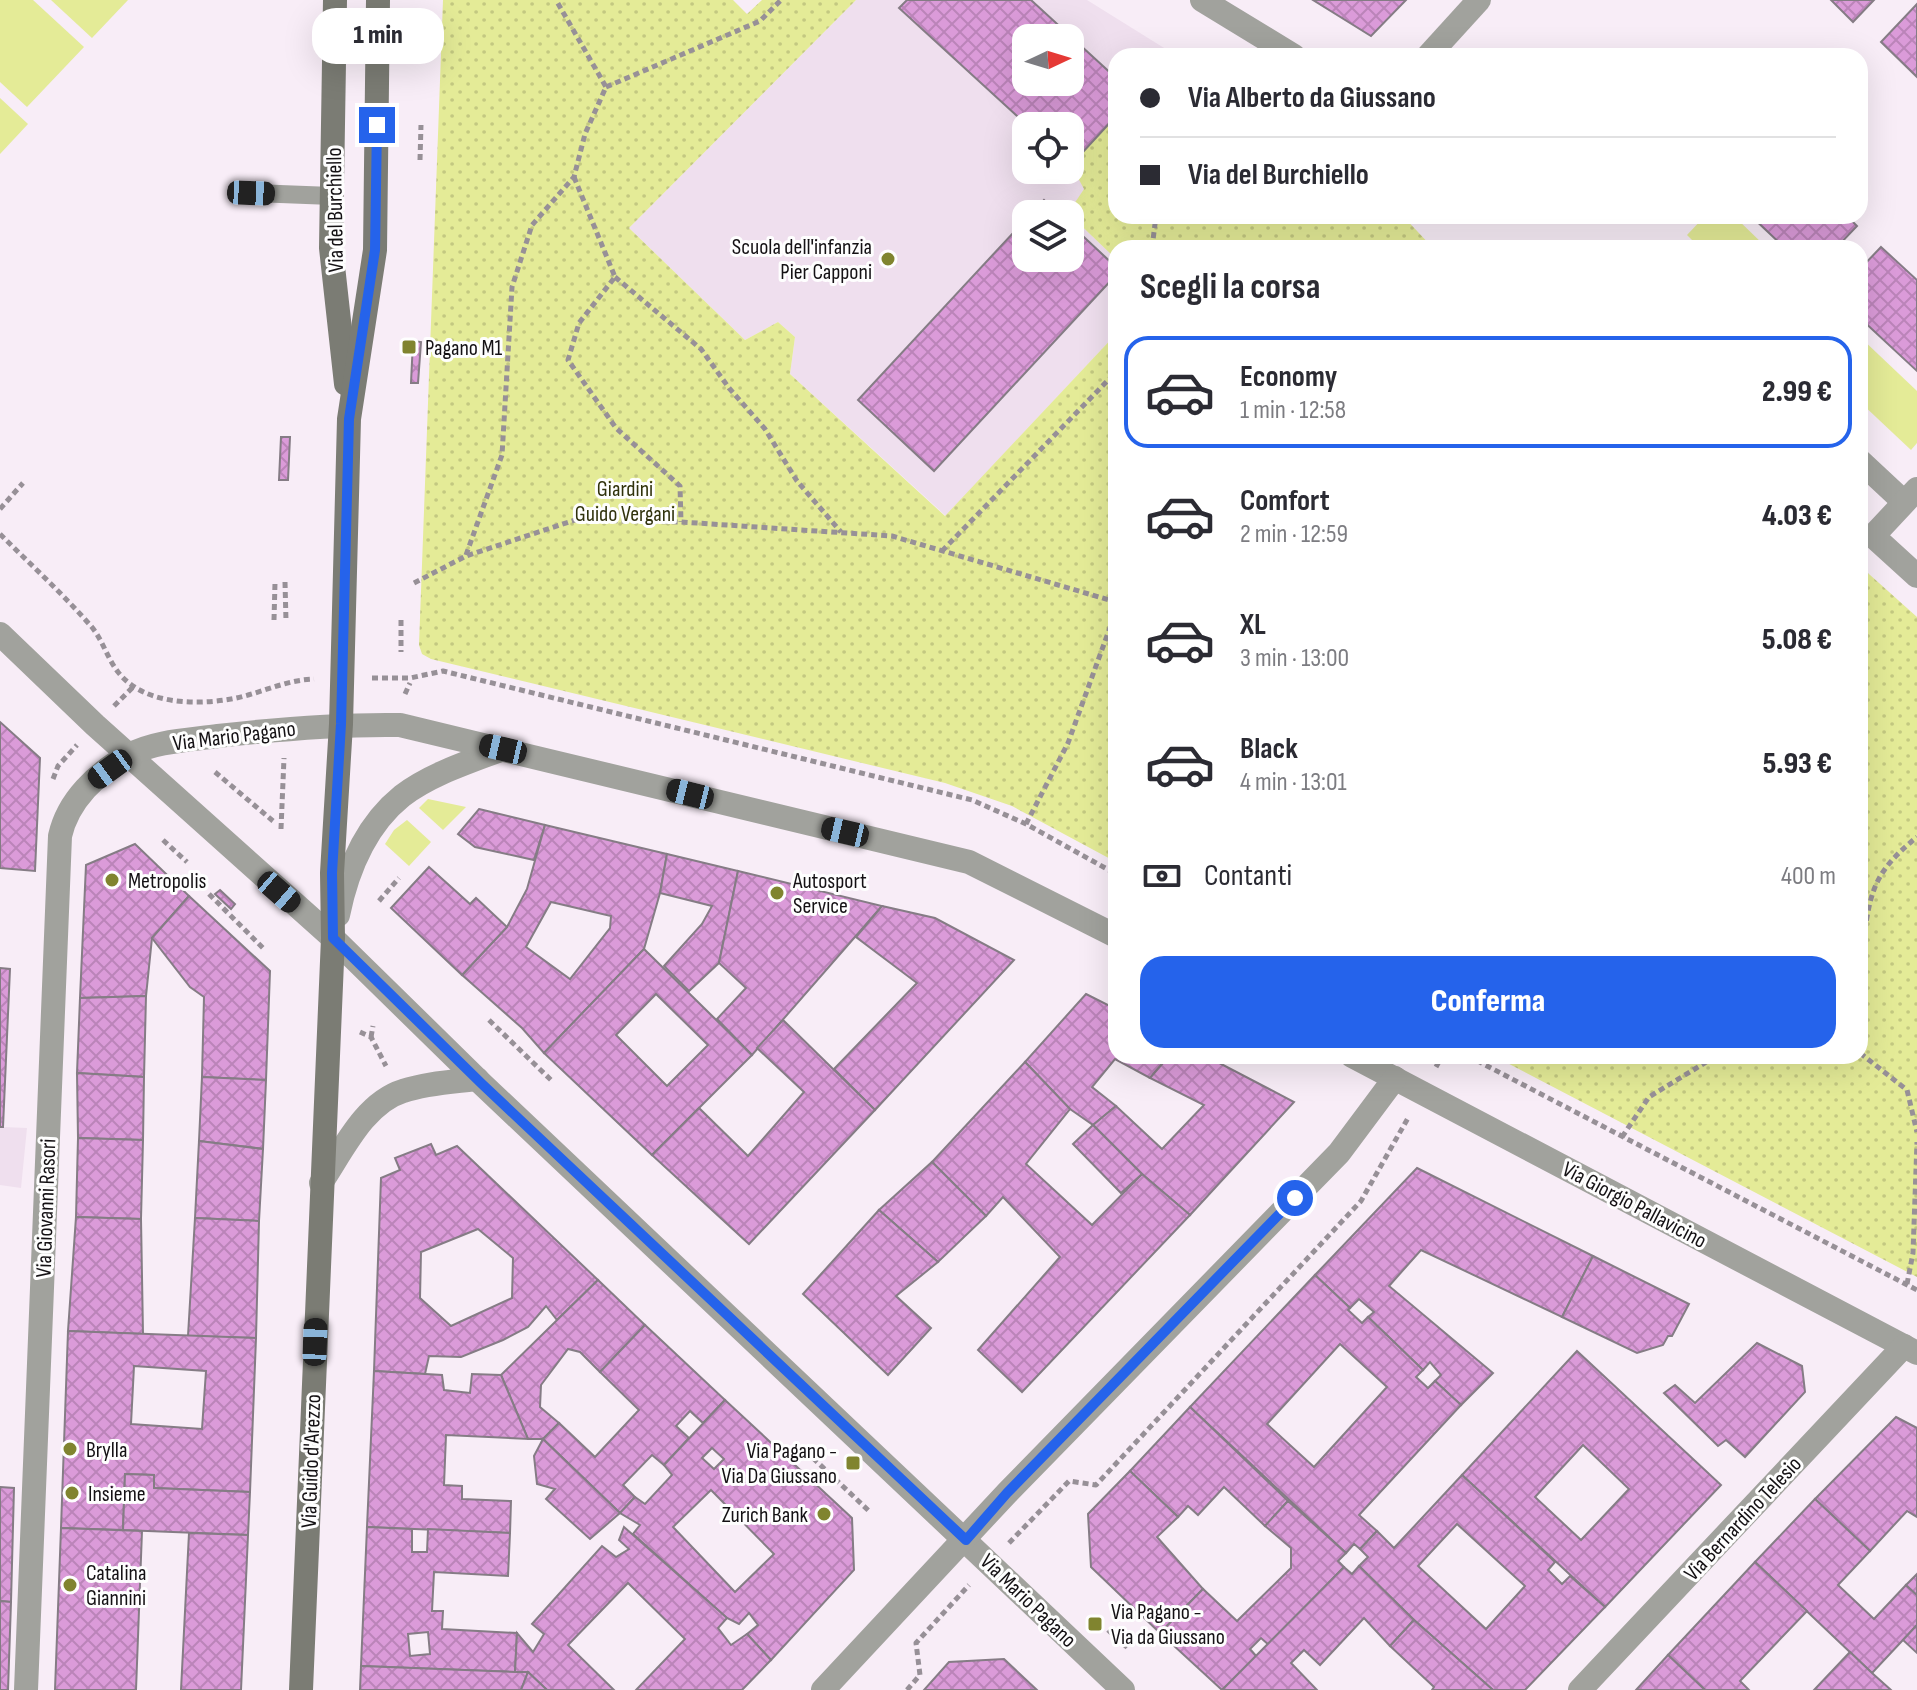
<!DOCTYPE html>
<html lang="it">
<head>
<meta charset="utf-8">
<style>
  :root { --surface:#fff; --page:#f7f7f7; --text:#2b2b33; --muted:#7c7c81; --line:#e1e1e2; --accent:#2563eb }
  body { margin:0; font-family:"Sofia Sans Condensed",sans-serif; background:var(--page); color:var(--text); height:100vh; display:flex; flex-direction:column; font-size:30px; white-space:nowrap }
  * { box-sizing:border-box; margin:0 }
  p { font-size:26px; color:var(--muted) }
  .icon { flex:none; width:44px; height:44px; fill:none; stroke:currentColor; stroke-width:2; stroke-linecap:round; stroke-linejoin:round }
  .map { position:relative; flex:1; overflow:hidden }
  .drawer { position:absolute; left:1108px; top:240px; width:760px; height:824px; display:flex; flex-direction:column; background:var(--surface); border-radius:24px; box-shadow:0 8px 32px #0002 }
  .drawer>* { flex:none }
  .top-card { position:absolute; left:1108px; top:48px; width:760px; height:176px; border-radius:24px; box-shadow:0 8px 32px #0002; display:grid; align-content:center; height:176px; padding:0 32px; background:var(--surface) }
  .needle { width:52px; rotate:86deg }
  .buttons { position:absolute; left:1012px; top:24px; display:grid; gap:16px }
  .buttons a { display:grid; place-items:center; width:72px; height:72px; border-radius:16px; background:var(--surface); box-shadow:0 8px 32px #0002; font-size:40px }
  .end { position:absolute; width:36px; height:36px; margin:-18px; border:10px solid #2563eb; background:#fff; box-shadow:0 0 0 4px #fff }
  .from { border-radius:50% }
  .bubble { position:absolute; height:56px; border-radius:24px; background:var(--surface); box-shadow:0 8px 32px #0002; font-size:26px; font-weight:800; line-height:56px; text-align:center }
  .car { position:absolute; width:24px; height:48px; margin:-24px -12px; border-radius:10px; box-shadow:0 0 6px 2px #0007; background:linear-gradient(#222 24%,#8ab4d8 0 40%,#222 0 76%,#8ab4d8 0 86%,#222 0) }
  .top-card b { display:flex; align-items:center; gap:28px; height:76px; font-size:30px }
  .top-card b+b { border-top:2px solid var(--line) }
  .top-card i { width:20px; height:20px; background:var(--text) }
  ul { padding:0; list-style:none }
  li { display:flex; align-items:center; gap:24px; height:112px; margin:0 16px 12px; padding:0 16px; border:4px solid transparent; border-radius:24px }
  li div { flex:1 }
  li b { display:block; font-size:30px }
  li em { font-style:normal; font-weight:800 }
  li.current { border-color:var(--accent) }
  li>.icon { width:72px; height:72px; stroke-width:1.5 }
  h2 { padding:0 32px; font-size:36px; line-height:96px }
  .pay { display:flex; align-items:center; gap:20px; height:88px; padding:0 32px; font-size:30px }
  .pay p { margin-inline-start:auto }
  .button { display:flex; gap:16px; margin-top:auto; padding:16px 32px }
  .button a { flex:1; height:92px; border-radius:24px; background:var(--accent); color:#fff; font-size:32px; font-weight:800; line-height:92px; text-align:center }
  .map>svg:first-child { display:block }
</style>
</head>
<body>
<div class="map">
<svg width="1917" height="1690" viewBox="0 0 1917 1690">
  <defs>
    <pattern id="park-dots" width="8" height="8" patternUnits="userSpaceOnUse" patternTransform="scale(2)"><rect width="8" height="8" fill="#e4eb97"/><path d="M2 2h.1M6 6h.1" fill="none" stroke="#c3c881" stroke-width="1.8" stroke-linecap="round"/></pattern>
    <pattern id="building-cross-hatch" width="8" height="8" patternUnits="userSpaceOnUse" patternTransform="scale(2)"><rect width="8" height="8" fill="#db9bd9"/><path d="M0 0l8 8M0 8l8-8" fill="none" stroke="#bb84b9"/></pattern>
  </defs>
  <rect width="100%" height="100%" fill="#f8edf7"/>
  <!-- built -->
  <g fill="#efdfee" fill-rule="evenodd">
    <path d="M856 0H1087L1177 56H1116V116L1084 189 1069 214H1026V258H1070V215L1116 259V334L946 516 790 374 795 337 778 322 745 340 629 228ZM1026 38H1070V82H1026ZM1026 126H1070V170H1026Z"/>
    <polygon points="0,968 10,969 3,1127 27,1128 21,1188 0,1185"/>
  </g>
  <!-- grass -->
  <g fill="#e4eb97">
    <polygon points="0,0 33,0 84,47 27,107 0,82"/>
    <polygon points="51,0 128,0 92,38"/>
    <polygon points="0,98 28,124 0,154"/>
    <polygon points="1705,216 1734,216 1767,248 1700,248 1687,235"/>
    <polygon points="1860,337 1917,391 1917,443 1911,450 1860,402"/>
    <polygon points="428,799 466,807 443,830 419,808"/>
    <polygon points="407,820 431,842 409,866 385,844 394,830"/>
  </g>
  <!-- park -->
  <g fill="url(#park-dots)">
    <polygon points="443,0 733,0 747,14 762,0 856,0 629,228 745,340 778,322 795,337 790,374 945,516 1116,334 1116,862 1012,806 945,783 431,659 422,654 419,645"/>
    <polygon points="1116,116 1116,216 1403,216 1432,247 1116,248 1116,259 1068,213 1084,189 1071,165"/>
    <polygon points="1860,566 1917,617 1917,1277 1494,1056 1860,1056"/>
  </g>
  <!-- building -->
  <g fill="url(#building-cross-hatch)" stroke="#857c85" stroke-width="2" fill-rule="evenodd">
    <path d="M907 0H1031L1116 78V116L1071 165 1070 126H1028L899 8ZM1026 38H1070V82H1026Z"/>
    <polygon points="1313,0 1406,0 1371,36"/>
    <polygon points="1831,0 1874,0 1853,22"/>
    <polygon points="1917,4 1917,77 1881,42"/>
    <polygon points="1044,200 1059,214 1031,214"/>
    <polygon points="1751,216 1847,216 1857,226 1836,248 1785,248"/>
    <polygon points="1026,219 1026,258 1070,258 1070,224 1116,267 1116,275 934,471 858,400"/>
    <polygon points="1881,247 1917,280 1917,371 1860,318 1860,269"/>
    <polygon points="413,341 421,342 418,383 411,383"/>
    <polygon points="281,437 290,437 288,480 279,480"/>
    <polygon points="0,722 40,758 35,871 0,868"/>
    <polygon points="479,809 545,825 534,860 475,847 458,834"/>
    <path d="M545 825 667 854 660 893 644 949 544 1053 522 1028 462 975 507 927 527 889ZM551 902 611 916 610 928 570 979 526 947Z"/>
    <polygon points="135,844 189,896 152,938 146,996 80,998 86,865"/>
    <polygon points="667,854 738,871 719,963 689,991 664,966 702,924 712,906 660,893"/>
    <polygon points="429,867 470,904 476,898 507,927 462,975 391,908"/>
    <polygon points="738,871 882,906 752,1055 717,1019 746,988 719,963"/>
    <polygon points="220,890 235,904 231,909 215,894"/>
    <polygon points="189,896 270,971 266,1080 202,1077 204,997 190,987 152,938"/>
    <polygon points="882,906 935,918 1014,960 875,1110 834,1069 917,983 856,937"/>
    <path d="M644 949 752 1055 652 1155 544 1053ZM656 994 708 1045 667 1086 616 1035Z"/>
    <polygon points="0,968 10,969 3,1127 0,1127"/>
    <polygon points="1086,994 1116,1009 1116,1056 1169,1056 1150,1078 1115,1059 1092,1087 1116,1106 1093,1125 1070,1109 1025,1062"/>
    <polygon points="146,996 144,1077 77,1073 80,998"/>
    <polygon points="783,1020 875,1110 749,1244 652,1155 699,1108 748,1156 804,1092 757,1048"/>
    <polygon points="1169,1056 1206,1056 1294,1102 1190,1215 1142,1174 1093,1125 1116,1106 1162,1149 1204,1105 1150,1078"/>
    <polygon points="1025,1062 1070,1109 1026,1164 1092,1225 1142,1174 1190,1215 1022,1392 978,1350 1060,1257 1003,1197 986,1216 932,1162"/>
    <polygon points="77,1073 144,1077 143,1140 78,1138"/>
    <polygon points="202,1077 266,1080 263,1149 199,1141"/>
    <polygon points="1093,1125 1142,1174 1121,1193 1073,1144"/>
    <polygon points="78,1138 143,1140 141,1219 76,1217"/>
    <polygon points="199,1141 263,1149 259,1221 195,1218"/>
    <path d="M431 1144 436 1155 457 1146 598 1280 557 1320 546 1306 528 1327 503 1340 461 1357 429 1356 425 1374 374 1371 381 1178 400 1170 395 1158ZM478 1229 513 1258 512 1298 451 1326 420 1298 421 1252Z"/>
    <polygon points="932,1162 986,1216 938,1262 879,1210"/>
    <polygon points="1417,1168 1593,1256 1562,1317 1421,1250 1389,1286 1493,1373 1461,1405 1435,1381 1441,1375 1430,1362 1423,1370 1368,1317 1374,1312 1359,1299 1350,1308 1315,1275"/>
    <polygon points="879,1210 938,1262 896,1296 931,1328 888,1375 803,1294"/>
    <polygon points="76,1217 141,1219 143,1334 68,1331"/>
    <polygon points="195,1218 259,1221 256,1338 188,1336"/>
    <polygon points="1593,1256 1689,1304 1672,1336 1668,1336 1663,1345 1637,1353 1562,1317"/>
    <path d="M1315 1275 1350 1308 1348 1310 1362 1323 1368 1317 1423 1370 1416 1377 1428 1388 1435 1381 1461 1405 1359 1515 1377 1531 1360 1549 1354 1544 1346 1553 1190 1407ZM1340 1344 1387 1387 1314 1467 1267 1424Z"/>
    <polygon points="598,1280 645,1325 600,1372 580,1352 568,1349 541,1385 540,1407 559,1423 543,1439 528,1439 501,1375"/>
    <polygon points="645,1325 725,1400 703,1423 690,1411 676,1426 689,1438 664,1465 652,1455 623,1485 635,1497 620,1513 543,1439 559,1423 595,1457 639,1410 600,1372"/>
    <path d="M68 1331 256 1338 250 1492 154 1488V1475L125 1474 123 1530 61 1528ZM134 1366 206 1371 202 1429 131 1424Z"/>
    <polygon points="1757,1343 1802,1366 1805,1392 1745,1457 1726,1440 1718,1446 1664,1393 1675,1385 1695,1403"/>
    <path d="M1577 1351 1721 1485 1605 1607 1462 1475ZM1583 1445 1629 1489 1581 1540 1535 1497Z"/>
    <polygon points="374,1371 442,1375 444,1390 470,1393 472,1374 501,1375 528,1439 446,1435 444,1485 462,1486 462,1499 511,1501 510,1533 367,1527"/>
    <path d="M725 1400 852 1518 854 1570 771 1660 747 1634 758 1625 749 1613 739 1624 727 1618 633 1534 640 1525 620 1513 635 1497 645 1504 672 1475 664 1465ZM712 1448 724 1459 714 1469 702 1458ZM711 1490 774 1554 735 1592 673 1527Z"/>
    <polygon points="1190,1407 1288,1501 1265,1526 1224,1487 1198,1515 1188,1506 1178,1517 1130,1471"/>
    <polygon points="1896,1417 1917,1428 1917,1517 1907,1511 1870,1551 1815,1499"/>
    <polygon points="543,1439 620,1513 590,1539 546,1499 555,1489 537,1484 534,1456"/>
    <polygon points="1130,1471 1178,1517 1157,1537 1203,1589 1160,1633 1091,1567 1088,1514"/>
    <polygon points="125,1474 154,1475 154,1488 250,1492 248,1535 123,1530"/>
    <path d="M1462 1475 1555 1562 1548 1570 1562 1584 1570 1576 1605 1607 1525 1690H1493L1414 1620 1359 1566 1368 1557 1360 1549 1377 1531 1394 1548ZM1457 1524 1525 1586 1486 1629 1418 1566Z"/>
    <polygon points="0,1487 14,1488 11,1602 0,1601"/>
    <polygon points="1815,1499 1870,1551 1838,1585 1874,1619 1906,1585 1917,1595 1917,1625 1872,1673 1755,1562"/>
    <polygon points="1288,1501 1346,1553 1338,1561 1344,1567 1269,1645 1261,1638 1250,1649 1257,1657 1222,1690 1160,1633 1203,1589 1237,1621 1291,1568 1291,1548 1265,1526"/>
    <path d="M367 1527 412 1529V1552H427L428 1529 510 1533 508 1576 434 1572 432 1611H443L442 1629 517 1633 515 1672 361 1666ZM428 1632 430 1654 410 1656 408 1634Z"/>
    <polygon points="624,1527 727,1618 718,1628 731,1645 747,1634 771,1660 742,1690 636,1690 685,1639 628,1583 568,1645 614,1690 547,1690 528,1672 515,1672 517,1633 533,1652 544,1634 532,1624 602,1546 616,1557 629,1549 619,1540"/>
    <polygon points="61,1528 142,1531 136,1690 55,1690"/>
    <polygon points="189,1533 248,1535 241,1690 181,1690"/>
    <polygon points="1755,1562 1807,1611 1740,1681 1749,1690 1705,1690 1668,1655"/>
    <polygon points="1359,1566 1414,1620 1390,1646 1364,1618 1320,1665 1304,1650 1291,1663 1317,1690 1222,1690 1344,1567 1352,1574"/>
    <polygon points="1917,1574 1917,1595 1906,1585"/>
    <polygon points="0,1601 11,1602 8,1690 0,1690"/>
    <polygon points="1414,1620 1493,1690 1432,1690 1434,1687 1390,1646"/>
    <polygon points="1917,1625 1917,1653 1903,1640"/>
    <polygon points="1850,1652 1872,1673 1891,1690 1814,1690"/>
    <polygon points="1668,1655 1705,1690 1636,1690"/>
    <polygon points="1004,1659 1037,1690 924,1690 949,1662"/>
    <polygon points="361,1666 515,1672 528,1672 521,1690 360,1690"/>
    <polygon points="528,1672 547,1690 521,1690"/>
  </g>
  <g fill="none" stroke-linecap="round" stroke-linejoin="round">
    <!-- path -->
    <g stroke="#979097" stroke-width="5" stroke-dasharray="6 4" stroke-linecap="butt">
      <polyline points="606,87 760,21 781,0"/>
      <polyline points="420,160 421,125"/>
      <polyline points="574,177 615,277 579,323 568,360 616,428 680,486 681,522"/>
      <polyline points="1152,248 1156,216"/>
      <polyline points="1163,248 1208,243 1214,248"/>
      <polyline points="615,277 701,349 729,388 765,429 797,481 841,532"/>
      <polyline points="0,509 23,483"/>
      <path d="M0 534C30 564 62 593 90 625 102 638 107 658 118 672 142 703 190 705 225 700 256 696 283 680 314 679"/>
      <polyline points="942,551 1116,372"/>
      <polyline points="466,555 502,455 512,287 532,225 574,177 585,134 606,87 556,0"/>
      <polyline points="285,582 286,621"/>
      <polyline points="414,583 466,556 575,520 681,522 892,536 1116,602"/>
      <polyline points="274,620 275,583"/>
      <polyline points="401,620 401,652"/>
      <polyline points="372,678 410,678 443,671 972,800 1026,824 1116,874"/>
      <polyline points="405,694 410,683"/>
      <polyline points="114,706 133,687"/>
      <polyline points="215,772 273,821"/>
      <polyline points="53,779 58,766 77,745"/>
      <polyline points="1026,824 1068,743 1116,611"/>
      <polyline points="281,829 284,758"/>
      <polyline points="163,840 187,862"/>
      <polyline points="209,894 263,948"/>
      <polyline points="379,901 399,878"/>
      <path d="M1860 960C1871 899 1866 878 1917 837"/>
      <polyline points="489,1020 552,1081"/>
      <polyline points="360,1032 371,1037 386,1066"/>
      <polyline points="371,1037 373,1026"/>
      <polyline points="1860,1053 1907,1090 1917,1132"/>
      <polyline points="1468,1056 1917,1290"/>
      <polyline points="1436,1067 1442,1056"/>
      <polyline points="1622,1137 1649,1097 1716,1056"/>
      <polyline points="1907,1284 1913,1253 1917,1142"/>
      <polyline points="813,1458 870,1512"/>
      <polyline points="1009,1543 1069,1481 1096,1485 1361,1201 1408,1118"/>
      <polyline points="1108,1630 1130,1650"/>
      <polyline points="907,1690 920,1675 916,1643 969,1585"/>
    </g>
    <!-- lane -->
    <polyline stroke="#a1a29d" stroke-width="18" points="251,193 332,196"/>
    <!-- street -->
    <g stroke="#a1a29d" stroke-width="24">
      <polyline points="1202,0 1294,56"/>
      <polyline points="1428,56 1479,0"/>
      <polyline points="1860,461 1904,502"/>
      <polyline points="1917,489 1873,536 1917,576"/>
      <polyline points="0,634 95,725 333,938 482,1084 1123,1690"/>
      <path d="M338 915C347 871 366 825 402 796 431 774 469 762 503 749"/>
      <polyline points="1352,1056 1917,1353"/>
      <path d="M321 1183C342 1152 364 1103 403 1091 427 1083 452 1082 477 1079"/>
      <path d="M26 1690 60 836C68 800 97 773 129 755 155 741 189 740 218 736 279 729 339 724 400 725L969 862 1116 936"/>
      <polyline points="823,1690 1007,1493 1339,1153 1395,1078"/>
      <polyline points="1580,1690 1904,1346"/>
    </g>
    <!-- secondary -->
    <g stroke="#7b7c74" stroke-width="24">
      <polyline points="335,0 331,248 346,384"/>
      <polyline points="301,1690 333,938 332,873 341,724 349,419 375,250 378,0"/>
    </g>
  </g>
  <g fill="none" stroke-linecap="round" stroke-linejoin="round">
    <!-- route -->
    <polyline stroke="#2563eb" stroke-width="10" points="377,125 375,250 349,419 341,724 332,873 333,938 482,1084 966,1540 1007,1493 1295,1198"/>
  </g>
  <!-- markers -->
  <g fill="#80842f" stroke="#fefefe" stroke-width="3">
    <circle cx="888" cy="259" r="8"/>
    <rect x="401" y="339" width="16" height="16" rx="4"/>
    <circle cx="112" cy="880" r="8"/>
    <circle cx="777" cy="893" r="8"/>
    <circle cx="70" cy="1449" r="8"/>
    <rect x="845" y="1455" width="16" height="16" rx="4"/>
    <circle cx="72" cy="1493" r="8"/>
    <circle cx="824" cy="1514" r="8"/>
    <circle cx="70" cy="1585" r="8"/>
    <rect x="1087" y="1616" width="16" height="16" rx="4"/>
  </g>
  <g text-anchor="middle" stroke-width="6" stroke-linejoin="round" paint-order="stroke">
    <!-- street labels -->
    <g font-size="22" fill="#141114" stroke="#fefefe">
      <text transform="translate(334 210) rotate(-91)" y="8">Via del Burchiello</text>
      <text transform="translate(234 735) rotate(-7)" y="8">Via Mario Pagano</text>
      <text transform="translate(1635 1204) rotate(28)" y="8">Via Giorgio Pallavicino</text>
      <text transform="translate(45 1208) rotate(-88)" y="8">Via Giovanni Rasori</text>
      <text transform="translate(310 1461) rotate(-88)" y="8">Via Guido d'Arezzo</text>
      <text transform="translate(1742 1518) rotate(-47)" y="8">Via Bernardino Telesio</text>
      <text transform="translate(1029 1600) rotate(44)" y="8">Via Mario Pagano</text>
    </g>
    <!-- poi labels -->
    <g font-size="22" fill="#141114" stroke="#fefefe" text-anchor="start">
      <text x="872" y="254" text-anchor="end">Scuola dell'infanzia<tspan x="872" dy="25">Pier Capponi</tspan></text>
      <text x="425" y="355">Pagano M1</text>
      <text x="128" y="888">Metropolis</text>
      <text x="793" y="888">Autosport<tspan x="793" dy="25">Service</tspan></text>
      <text x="86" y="1457">Brylla</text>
      <text x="837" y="1458" text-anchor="end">Via Pagano -<tspan x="837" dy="25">Via Da Giussano</tspan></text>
      <text x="88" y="1501">Insieme</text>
      <text x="808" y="1522" text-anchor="end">Zurich Bank</text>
      <text x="86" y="1580">Catalina<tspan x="86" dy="25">Giannini</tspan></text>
      <text x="1111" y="1619">Via Pagano -<tspan x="1111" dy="25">Via da Giussano</tspan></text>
    </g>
    <!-- park labels -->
    <g font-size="22" fill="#30320c" stroke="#fefefe">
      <text x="625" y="496">Giardini<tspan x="625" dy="25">Guido Vergani</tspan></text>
    </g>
  </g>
</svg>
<div class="buttons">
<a><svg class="needle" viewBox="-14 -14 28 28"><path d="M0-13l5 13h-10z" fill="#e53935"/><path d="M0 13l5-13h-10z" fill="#7c7c81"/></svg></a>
<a><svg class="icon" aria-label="locate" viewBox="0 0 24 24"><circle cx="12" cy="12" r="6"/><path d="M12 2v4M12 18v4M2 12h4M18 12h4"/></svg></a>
<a><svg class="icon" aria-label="layers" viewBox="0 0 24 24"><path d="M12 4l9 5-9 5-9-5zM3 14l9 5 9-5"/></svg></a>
</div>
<i class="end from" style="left:1295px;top:1198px"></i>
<i class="end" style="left:377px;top:125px"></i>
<div class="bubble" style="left:312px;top:8px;width:132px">1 min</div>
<i class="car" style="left:251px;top:193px;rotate:92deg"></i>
<i class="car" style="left:503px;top:749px;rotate:283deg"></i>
<i class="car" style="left:110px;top:769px;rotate:234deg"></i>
<i class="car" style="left:690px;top:794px;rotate:284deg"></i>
<i class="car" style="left:845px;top:832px;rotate:283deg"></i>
<i class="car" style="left:279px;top:892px;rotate:131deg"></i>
<i class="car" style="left:315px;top:1342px;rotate:2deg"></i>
<div class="top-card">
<b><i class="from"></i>Via Alberto da Giussano</b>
<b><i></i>Via del Burchiello</b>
</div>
<section class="drawer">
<h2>Scegli la corsa</h2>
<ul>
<li class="current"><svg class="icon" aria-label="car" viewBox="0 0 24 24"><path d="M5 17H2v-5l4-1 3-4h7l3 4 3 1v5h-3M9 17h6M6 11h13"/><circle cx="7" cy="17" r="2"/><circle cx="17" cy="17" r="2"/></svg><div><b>Economy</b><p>1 min · 12:58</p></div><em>2.99 €</em></li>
<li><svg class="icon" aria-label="car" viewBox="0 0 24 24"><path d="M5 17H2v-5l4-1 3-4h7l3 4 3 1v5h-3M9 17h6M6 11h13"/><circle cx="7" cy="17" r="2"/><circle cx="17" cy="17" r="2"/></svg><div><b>Comfort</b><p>2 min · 12:59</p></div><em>4.03 €</em></li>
<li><svg class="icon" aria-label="car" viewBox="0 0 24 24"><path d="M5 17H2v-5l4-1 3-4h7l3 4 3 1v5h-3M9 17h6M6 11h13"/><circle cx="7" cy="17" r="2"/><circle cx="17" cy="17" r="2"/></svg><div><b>XL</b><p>3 min · 13:00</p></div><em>5.08 €</em></li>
<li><svg class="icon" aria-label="car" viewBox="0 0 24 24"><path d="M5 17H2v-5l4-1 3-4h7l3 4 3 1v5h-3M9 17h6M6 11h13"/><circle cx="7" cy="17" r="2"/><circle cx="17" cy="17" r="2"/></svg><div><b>Black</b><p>4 min · 13:01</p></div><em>5.93 €</em></li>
</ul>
<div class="pay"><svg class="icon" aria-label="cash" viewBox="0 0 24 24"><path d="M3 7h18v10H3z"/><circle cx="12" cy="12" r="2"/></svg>Contanti<p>400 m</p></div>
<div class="button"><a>Conferma</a></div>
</section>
</div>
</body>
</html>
